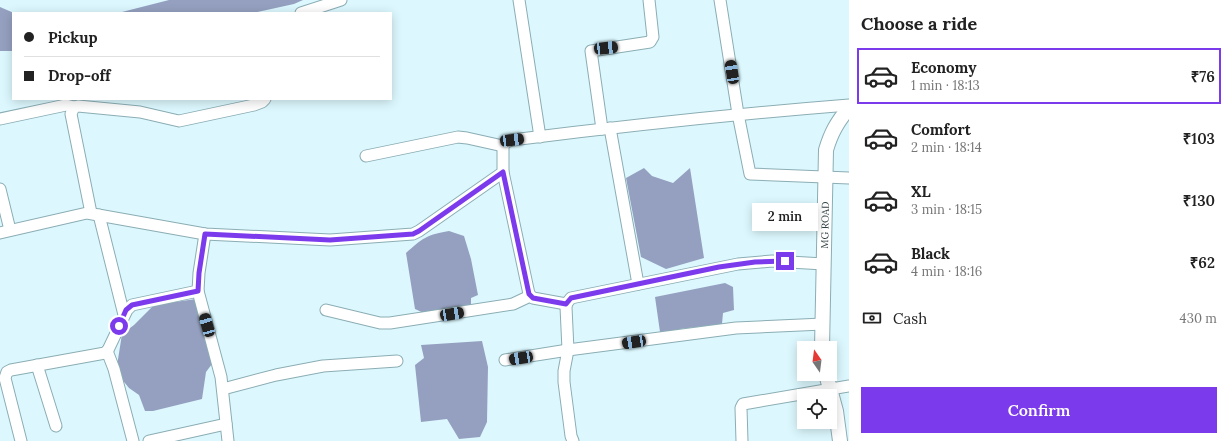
<!DOCTYPE html>
<html lang="en">
<head>
<meta charset="utf-8">
<style>
  :root { --surface:#fff; --page:#f6f6f6; --text:#222; --muted:#767676; --line:#e0e0e0; --accent:#7c3aed }
  body { margin:0; font-family:Lora,serif; background:var(--page); color:var(--text); height:100vh; display:flex; flex-direction:column; font-size:15px; white-space:nowrap }
  * { box-sizing:border-box; margin:0 }
  p { font-size:13px; color:var(--muted) }
  .icon { flex:none; width:22px; height:22px; fill:none; stroke:currentColor; stroke-width:2; stroke-linecap:round; stroke-linejoin:round }
  .map { position:relative; flex:1; overflow:hidden }
  .side { display:flex; flex-direction:column; background:var(--surface); width:380px }
  .side>* { flex:none }
  .top-card { position:absolute; left:12px; top:12px; width:380px; height:88px; border-radius:0px; box-shadow:0 2px 10px #0003; display:grid; align-content:center; height:88px; padding:0 12px; background:var(--surface) }
  .needle { width:26px; rotate:346deg }
  .fabs { position:absolute; left:797px; top:341px; display:grid; gap:8px }
  .fabs a { display:grid; place-items:center; width:40px; height:40px; border-radius:0px; background:var(--surface); box-shadow:0 2px 10px #0003; font-size:20px }
  .end { position:absolute; width:18px; height:18px; margin:-9px; border:5px solid #7c3aed; background:#fff; box-shadow:0 0 0 2px #fff }
  .from { border-radius:50% }
  .bubble { position:absolute; height:28px; border-radius:0px; background:var(--surface); box-shadow:0 2px 10px #0003; font-size:13px; font-weight:600; line-height:28px; text-align:center }
  .car { position:absolute; width:12px; height:24px; margin:-12px -6px; border-radius:5px; box-shadow:0 0 3px 1px #0007; background:linear-gradient(#222 24%,#8ab4d8 0 40%,#222 0 76%,#8ab4d8 0 86%,#222 0) }
  .top-card b { display:flex; align-items:center; gap:14px; height:38px; font-size:15px }
  .top-card b+b { border-top:1px solid var(--line) }
  .top-card i { width:10px; height:10px; background:var(--text) }
  ul { padding:0; list-style:none }
  li { display:flex; align-items:center; gap:12px; height:56px; margin:0 8px 6px; padding:0 4px; border:2px solid transparent; border-radius:0px }
  li div { flex:1 }
  li b { display:block; font-size:15px }
  li em { font-style:normal; font-weight:600 }
  li.selected { border-color:var(--accent) }
  li>.icon { width:36px; height:36px; stroke-width:1.5 }
  h2 { padding:0 12px; font-size:18px; line-height:48px }
  .pay { display:flex; align-items:center; gap:10px; height:44px; padding:0 12px; font-size:15px }
  .pay p { margin-inline-start:auto }
  .cta { display:flex; gap:8px; margin-top:auto; padding:8px 12px }
  .cta a { flex:1; height:46px; border-radius:0px; background:var(--accent); color:#fff; font-size:16px; font-weight:600; line-height:46px; text-align:center }
  main { display:flex; flex:1; min-height:0 }
  .map>svg:first-child { display:block }
</style>
</head>
<body>
<main>
<div class="map">
<svg width="849" height="441" viewBox="0 0 849 441">
  <rect width="100%" height="100%" fill="#dcf8fe"/>
  <!-- water -->
  <g fill="#95a0c0">
    <polygon points="169,0 303,0 294,4 253,13 99,13 122,12"/>
    <polygon points="0,7 14,13 13,51 0,51"/>
    <polygon points="644,168 652,176 673,183 690,168 704,258 666,269 641,257 626,178"/>
    <path d="M449 231 464 236 471 259 478 295 471 298V310L428 315 415 309 406 253C423 238 426 235 449 231Z"/>
    <polygon points="725,283 733,287 734,310 723,313 722,324 680,329 679,337 661,339 655,297"/>
    <polygon points="196,299 212,364 206,372 202,399 153,411 145,411 139,395 129,388 116,372 122,334 134,325 154,305"/>
    <polygon points="482,341 488,367 487,422 480,437 459,439 447,419 421,422 415,365 424,358 421,345"/>
  </g>
  <g fill="none" stroke-linecap="round" stroke-linejoin="round">
    <!-- minor casing -->
    <g stroke="#8badb4" stroke-width="13">
      <g id="minor">
        <polyline points="519,0 540,137"/>
        <polyline points="720,0 738,114 750,174 849,178"/>
        <polyline points="301,13 341,0"/>
        <polyline points="0,119 66,105 74,107"/>
        <polyline points="610,128 638,284"/>
        <polyline points="602,129 591,51 650,42 653,37 649,0"/>
        <polyline points="366,156 458,137 467,138 503,146"/>
        <polyline points="503,172 529,294 533,298 566,304"/>
        <polyline points="0,189 10,230"/>
        <polyline points="91,213 71,114 74,107 78,106 140,112 179,121 254,105 262,102 265,99"/>
        <polyline points="99,215 124,315"/>
        <path d="M0 233 87 213 205 234 330 240 413 234 419 231 502 173 503 171V146L506 142 512 140C624 126 736 114 849 105"/>
        <polyline points="205,234 199,273 198,291 221,377 228,441"/>
        <polyline points="326,310 380,323 390,323 513,304 530,296"/>
        <polyline points="107,351 114,369 133,441"/>
        <polyline points="505,360 568,350 736,328 823,324"/>
        <polyline points="37,365 56,426"/>
        <polyline points="223,389 276,375 323,366 397,361"/>
        <polyline points="21,441 5,378 7,372 11,370 105,353 108,350 127,310 132,305 198,291"/>
        <polyline points="149,441 226,424"/>
        <polyline points="573,441 571,436 564,382 564,371 568,350 566,307 567,303 571,298 738,264 772,261 824,264"/>
        <polyline points="742,441 741,408 743,404 849,386"/>
      </g>
    </g>
    <!-- tertiary casing -->
    <g stroke="#8badb4" stroke-width="16">
      <g id="tertiary">
        <path id="s1" d="M822 348 826 150C831 133 837 122 849 108"/>
        <polyline points="826,374 836,411 840,441"/>
      </g>
    </g>
    <!-- minor -->
    <use href="#minor" stroke="#fff" stroke-width="11"/>
    <!-- tertiary -->
    <use href="#tertiary" stroke="#fff" stroke-width="14"/>
  </g>
  <g fill="none" stroke-linecap="round" stroke-linejoin="round">
    <!-- route -->
    <polyline stroke="#7c3aed" stroke-width="5" points="119,326 126,310 132,305 198,291 199,273 205,234 330,240 413,234 419,231 503,172 529,294 533,298 566,304 571,298 719,267 755,262 785,261"/>
  </g>
  <g text-anchor="middle" stroke-width="4" stroke-linejoin="round" paint-order="stroke">
    <!-- street labels -->
    <g font-size="10" fill="#2f3d40" stroke="#dcf8fe">
      <text dy="4" stroke="none"><textPath href="#s1" startOffset="123">MG ROAD</textPath></text>
    </g>
  </g>
</svg>
<div class="fabs">
<a><svg class="needle" viewBox="-14 -14 28 28"><path d="M0-13l5 13h-10z" fill="#e53935"/><path d="M0 13l5-13h-10z" fill="#767676"/></svg></a>
<a><svg class="icon" aria-label="locate" viewBox="0 0 24 24"><circle cx="12" cy="12" r="6"/><path d="M12 2v4M12 18v4M2 12h4M18 12h4"/></svg></a>
</div>
<i class="end from" style="left:119px;top:326px"></i>
<i class="end" style="left:785px;top:261px"></i>
<div class="bubble" style="left:752px;top:203px;width:66px">2 min</div>
<i class="car" style="left:606px;top:48px;rotate:84deg"></i>
<i class="car" style="left:732px;top:72px;rotate:351deg"></i>
<i class="car" style="left:512px;top:140px;rotate:83deg"></i>
<i class="car" style="left:452px;top:314px;rotate:81deg"></i>
<i class="car" style="left:207px;top:325px;rotate:344deg"></i>
<i class="car" style="left:634px;top:342px;rotate:261deg"></i>
<i class="car" style="left:521px;top:358px;rotate:261deg"></i>
<div class="top-card">
<b><i class="from"></i>Pickup</b>
<b><i></i>Drop-off</b>
</div>
</div>
<section class="side">
<h2>Choose a ride</h2>
<ul>
<li class="selected"><svg class="icon" aria-label="car" viewBox="0 0 24 24"><path d="M5 17H2v-5l4-1 3-4h7l3 4 3 1v5h-3M9 17h6M6 11h13"/><circle cx="7" cy="17" r="2"/><circle cx="17" cy="17" r="2"/></svg><div><b>Economy</b><p>1 min · 18:13</p></div><em>₹76</em></li>
<li><svg class="icon" aria-label="car" viewBox="0 0 24 24"><path d="M5 17H2v-5l4-1 3-4h7l3 4 3 1v5h-3M9 17h6M6 11h13"/><circle cx="7" cy="17" r="2"/><circle cx="17" cy="17" r="2"/></svg><div><b>Comfort</b><p>2 min · 18:14</p></div><em>₹103</em></li>
<li><svg class="icon" aria-label="car" viewBox="0 0 24 24"><path d="M5 17H2v-5l4-1 3-4h7l3 4 3 1v5h-3M9 17h6M6 11h13"/><circle cx="7" cy="17" r="2"/><circle cx="17" cy="17" r="2"/></svg><div><b>XL</b><p>3 min · 18:15</p></div><em>₹130</em></li>
<li><svg class="icon" aria-label="car" viewBox="0 0 24 24"><path d="M5 17H2v-5l4-1 3-4h7l3 4 3 1v5h-3M9 17h6M6 11h13"/><circle cx="7" cy="17" r="2"/><circle cx="17" cy="17" r="2"/></svg><div><b>Black</b><p>4 min · 18:16</p></div><em>₹62</em></li>
</ul>
<div class="pay"><svg class="icon" aria-label="cash" viewBox="0 0 24 24"><path d="M3 7h18v10H3z"/><circle cx="12" cy="12" r="2"/></svg>Cash<p>430 m</p></div>
<div class="cta"><a>Confirm</a></div>
</section>
</main>
</body>
</html>
